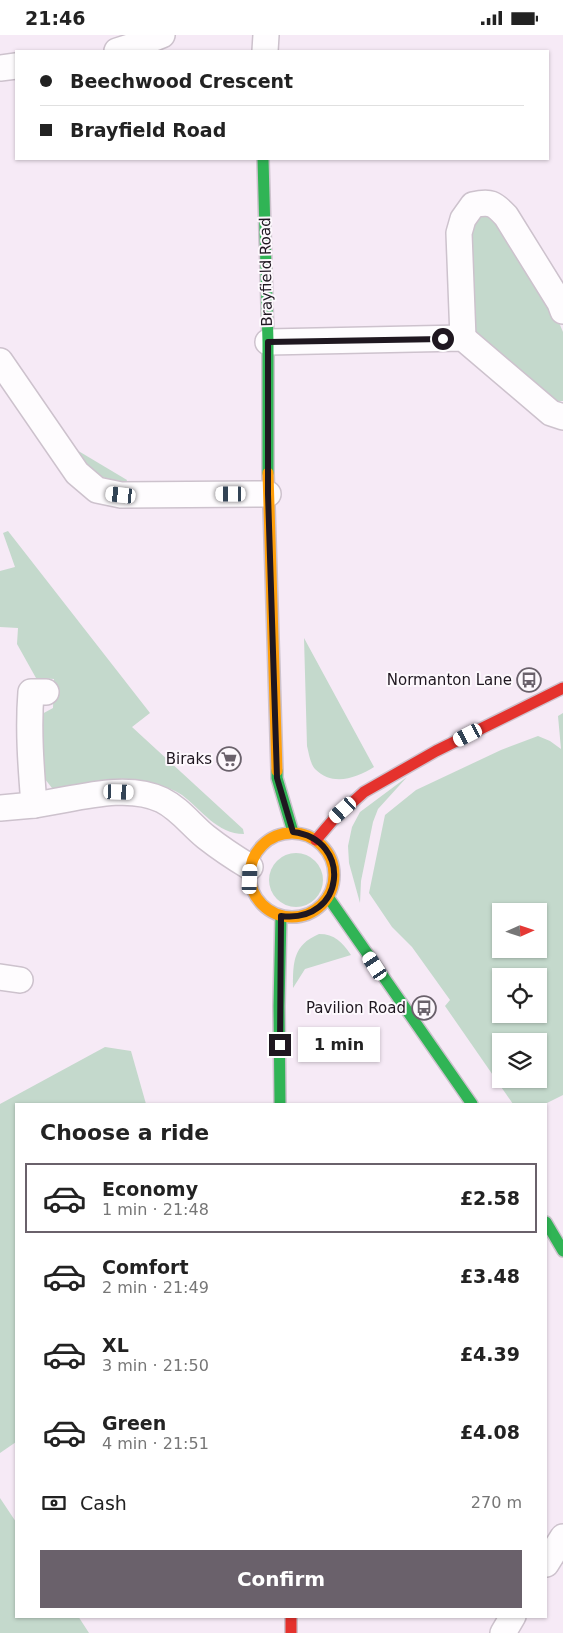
<!DOCTYPE html>
<html lang="en">
<head>
<meta charset="utf-8">
<style>
  :root { --surface:#fff; --page:#f2f2f2; --text:#222; --muted:#767676; --line:#e0e0e0; --accent:#6a616b }
  body { margin:0; font-family:"DejaVu Sans",sans-serif; background:var(--page); color:var(--text); height:100vh; display:flex; flex-direction:column; font-size:19px; white-space:nowrap }
  * { box-sizing:border-box; margin:0 }
  p { font-size:16px; color:var(--muted) }
  .icon { flex:none; width:28px; height:28px; fill:none; stroke:currentColor; stroke-width:2; stroke-linecap:round; stroke-linejoin:round }
  .map { position:relative; flex:1; overflow:hidden }
  .drawer { position:absolute; left:15px; top:1068px; width:532px; height:515px; display:flex; flex-direction:column; background:var(--surface); border-radius:0px; box-shadow:0 1px 4px #0004 }
  .drawer>* { flex:none }
  .top-card { position:absolute; left:15px; top:15px; width:534px; height:110px; border-radius:0px; box-shadow:0 1px 4px #0004; display:grid; align-content:center; height:110px; padding:0 25px; background:var(--surface) }
  .needle { width:32px; rotate:87deg }
  .fabs { position:absolute; left:492px; top:868px; display:grid; gap:10px }
  .fabs a { display:grid; place-items:center; width:55px; height:55px; border-radius:0px; background:var(--surface); box-shadow:0 1px 4px #0004; font-size:25px }
  .end { position:absolute; width:22px; height:22px; margin:-11px; border:6px solid #1f1720; background:#fff; box-shadow:0 0 0 2px #fff }
  .from { border-radius:50% }
  .bubble { position:absolute; height:35px; border-radius:0px; background:var(--surface); box-shadow:0 1px 4px #0004; font-size:16px; font-weight:700; line-height:35px; text-align:center }
  .car { position:absolute; width:15px; height:30px; margin:-15px -8px; border-radius:6px; box-shadow:0 0 4px 1px #0007; background:linear-gradient(#fff 24%,#345 0 40%,#fff 0 76%,#345 0 86%,#fff 0) }
  .top-card b { display:flex; align-items:center; gap:18px; height:48px; font-size:19px }
  .top-card b+b { border-top:1px solid var(--line) }
  .top-card i { width:12px; height:12px; background:var(--text) }
  ul { padding:0; list-style:none }
  li { display:flex; align-items:center; gap:15px; height:70px; margin:0 10px 8px; padding:0 15px; border:2px solid transparent; border-radius:0px }
  li div { flex:1 }
  li b { display:block; font-size:19px }
  li em { font-style:normal; font-weight:700 }
  li.active { border-color:var(--accent) }
  li>.icon { width:45px; height:45px; stroke-width:1.5 }
  h2 { padding:0 25px; font-size:22px; line-height:60px }
  .pay { display:flex; align-items:center; gap:12px; height:55px; padding:0 25px; font-size:19px }
  .pay p { margin-inline-start:auto }
  .action { display:flex; gap:10px; margin-top:auto; padding:10px 25px }
  .action a { flex:1; height:58px; border-radius:0px; background:var(--accent); color:#fff; font-size:20px; font-weight:700; line-height:58px; text-align:center }
  .status { display:flex; justify-content:space-between; align-items:center; height:35px; padding:0 25px; background:var(--surface); direction:ltr }
  .status svg { height:14px; fill:currentColor }
  .map>svg:first-child { display:block }
</style>
</head>
<body>
<div class="status"><b>21:46</b><svg viewBox="0 0 49 12"><path d="M0 12V9h3v3zM5 12V6h3v6zM10 12V3h3v9zM15 12V0h3v12zM26 1h20v11H26zM47 4h2v5h-2z"/></svg></div>
<div class="map">
<svg width="563" height="1598" viewBox="0 0 563 1598">
  <rect width="100%" height="100%" fill="#f6eaf6"/>
  <!-- green -->
  <g fill="#c4d9cc" fill-rule="evenodd">
    <polygon points="479,180 494,181 553,273 563,297 563,366 552,366 474,306 471,185"/>
    <path d="M70 411 127 445 126 448C95 443 88 435 70 411Z"/>
    <path d="M8 496 150 678 132 692 243 794 244 799C217 799 202 775 182 760 168 750 140 745 122 745L58 755 52 753 41 739 42 679 53 673 54 644 36 643 17 609 18 593 0 592V536L15 532 3 498Z"/>
    <path d="M304 603 374 732C356 743 333 752 315 734 310 728 309 719 307 711Z"/>
    <path d="M563 678V1060L545 1069H513L445 971 450 965 412 912 392 892 369 858 385 780 416 755 501 715 538 701 550 706 561 714 558 681ZM501 876H539V914H501ZM501 941H539V979H501ZM501 1006H539V1044H501Z"/>
    <polygon points="407,742 378,774 373,787 361,846 360,868 349,828 348,811 352,792 360,777"/>
    <circle cx="296" cy="845" r="27"/>
    <path d="M319 899C335 899 342 907 351 920L305 934 293 953C293 927 293 910 319 899Z"/>
    <polygon points="105,1012 131,1016 146,1069 16,1069 16,1407 0,1418 0,1069"/>
    <polygon points="0,1463 16,1487 16,1581 78,1581 89,1598 0,1598"/>
  </g>
  <g fill="none" stroke-linecap="round" stroke-linejoin="round">
    <!-- street casing -->
    <g stroke="#cdc2cd" stroke-width="28">
      <g id="street">
        <polyline points="117,16 142,8 162,0"/>
        <polyline points="265,16 266,0"/>
        <polyline points="0,33 16,31"/>
        <path d="M463 303 459 198 463 184 473 170C490 166 494 168 506 181L560 268 563 276"/>
        <polyline points="268,307 463,303 551,378 563,382"/>
        <polyline points="0,326 77,438 97,455 121,460 268,459"/>
        <path d="M34 770C31 732 28 695 31 657H46"/>
        <path d="M0 773C11 772 23 771 34 770 73 765 125 747 162 765 180 774 191 790 206 802 220 813 235 823 250 832"/>
        <polyline points="0,942 20,945"/>
        <polyline points="546,1529 563,1502"/>
        <polyline points="503,1598 513,1581"/>
      </g>
    </g>
    <!-- fast casing -->
    <g stroke="#cdc2cd" stroke-width="14">
      <g id="fast">
        <polyline points="263,124 268,307 268,438"/>
        <polyline points="277,736 277,743 293,797"/>
        <polyline points="328,862 472,1069"/>
        <polyline points="280,1069 279,971 281,881"/>
        <polyline points="546,1187 563,1216"/>
      </g>
    </g>
    <!-- slow casing -->
    <g stroke="#cdc2cd" stroke-width="14">
      <g id="slow">
        <polyline points="268,438 277,736"/>
        <circle cx="292" cy="840" r="42"/>
      </g>
    </g>
    <!-- jam casing -->
    <g stroke="#cdc2cd" stroke-width="14">
      <g id="jam">
        <polyline points="316,805 333,785 364,757 436,716 563,653"/>
        <polyline points="291,1581 291,1598"/>
      </g>
    </g>
    <!-- street -->
    <use href="#street" stroke="#fefcfe" stroke-width="25"/>
    <!-- fast -->
    <use href="#fast" stroke="#30b455" stroke-width="11"/>
    <!-- slow -->
    <use href="#slow" stroke="#ff9f0a" stroke-width="11"/>
    <!-- jam -->
    <use href="#jam" stroke="#e5322d" stroke-width="11"/>
  </g>
  <g fill="none" stroke-linecap="round" stroke-linejoin="round">
    <!-- route -->
    <path stroke="#1f1720" stroke-width="6" d="M280 1010 281 881C346 889 353 804 293 797L277 743 268 459V307L443 304"/>
  </g>
  <!-- icons -->
  <defs>
    <g id="bus-ring" transform="scale(1.25)"><circle r="9.5" fill="#fdf8fd" stroke="#6a616b" stroke-width="1.5"/><path d="M-5-6H5V4H4V6H2V4H-2V6H-4V4H-5ZM-3.5-4V0h7V-4ZM-3.5 1.2v1.5H-2V1.2ZM2 1.2v1.5H3.5V1.2Z" fill="#6a616b"/></g>
    <g id="supermarket-ring" transform="scale(1.25)"><circle r="9.5" fill="#fdf8fd" stroke="#6a616b" stroke-width="1.5"/><path d="M-6-5.5h2.5l.6 2H6L4.5 2H-2.5L-4.4-4H-6ZM-1.5 3.2a1.3 1.3 0 1 0 .1 0ZM3 3.2a1.3 1.3 0 1 0 .1 0Z" fill="#6a616b"/></g>
  </defs>
  <g fill-rule="evenodd">
    <use href="#bus-ring" x="529" y="645"/>
    <use href="#supermarket-ring" x="229" y="724"/>
    <use href="#bus-ring" x="424" y="973"/>
  </g>
  <g text-anchor="middle" stroke-width="4" stroke-linejoin="round" paint-order="stroke">
    <!-- street labels -->
    <g font-size="15" fill="#1f1720" stroke="#fdf8fd">
      <text transform="translate(266 237) rotate(-91)" y="5">Brayfield Road</text>
    </g>
    <!-- poi labels -->
    <g font-size="15" fill="#1f1720" stroke="#fdf8fd" text-anchor="end">
      <text x="512" y="650">Normanton Lane</text>
      <text x="212" y="729">Biraks</text>
      <text x="406" y="978">Pavilion Road</text>
    </g>
  </g>
</svg>
<div class="fabs">
<a><svg class="needle" viewBox="-14 -14 28 28"><path d="M0-13l5 13h-10z" fill="#e53935"/><path d="M0 13l5-13h-10z" fill="#767676"/></svg></a>
<a><svg class="icon" aria-label="locate" viewBox="0 0 24 24"><circle cx="12" cy="12" r="6"/><path d="M12 2v4M12 18v4M2 12h4M18 12h4"/></svg></a>
<a><svg class="icon" aria-label="layers" viewBox="0 0 24 24"><path d="M12 4l9 5-9 5-9-5zM3 14l9 5 9-5"/></svg></a>
</div>
<i class="end from" style="left:443px;top:304px"></i>
<i class="end" style="left:280px;top:1010px"></i>
<div class="bubble" style="left:298px;top:992px;width:82px">1 min</div>
<i class="car" style="left:231px;top:459px;rotate:270deg"></i>
<i class="car" style="left:121px;top:460px;rotate:276deg"></i>
<i class="car" style="left:468px;top:700px;rotate:243deg"></i>
<i class="car" style="left:119px;top:757px;rotate:92deg"></i>
<i class="car" style="left:343px;top:775px;rotate:228deg"></i>
<i class="car" style="left:250px;top:844px;rotate:2deg"></i>
<i class="car" style="left:375px;top:931px;rotate:327deg"></i>
<div class="top-card">
<b><i class="from"></i>Beechwood Crescent</b>
<b><i></i>Brayfield Road</b>
</div>
<section class="drawer">
<h2>Choose a ride</h2>
<ul>
<li class="active"><svg class="icon" aria-label="car" viewBox="0 0 24 24"><path d="M5 17H2v-5l4-1 3-4h7l3 4 3 1v5h-3M9 17h6M6 11h13"/><circle cx="7" cy="17" r="2"/><circle cx="17" cy="17" r="2"/></svg><div><b>Economy</b><p>1 min · 21:48</p></div><em>£2.58</em></li>
<li><svg class="icon" aria-label="car" viewBox="0 0 24 24"><path d="M5 17H2v-5l4-1 3-4h7l3 4 3 1v5h-3M9 17h6M6 11h13"/><circle cx="7" cy="17" r="2"/><circle cx="17" cy="17" r="2"/></svg><div><b>Comfort</b><p>2 min · 21:49</p></div><em>£3.48</em></li>
<li><svg class="icon" aria-label="car" viewBox="0 0 24 24"><path d="M5 17H2v-5l4-1 3-4h7l3 4 3 1v5h-3M9 17h6M6 11h13"/><circle cx="7" cy="17" r="2"/><circle cx="17" cy="17" r="2"/></svg><div><b>XL</b><p>3 min · 21:50</p></div><em>£4.39</em></li>
<li><svg class="icon" aria-label="car" viewBox="0 0 24 24"><path d="M5 17H2v-5l4-1 3-4h7l3 4 3 1v5h-3M9 17h6M6 11h13"/><circle cx="7" cy="17" r="2"/><circle cx="17" cy="17" r="2"/></svg><div><b>Green</b><p>4 min · 21:51</p></div><em>£4.08</em></li>
</ul>
<div class="pay"><svg class="icon" aria-label="cash" viewBox="0 0 24 24"><path d="M3 7h18v10H3z"/><circle cx="12" cy="12" r="2"/></svg>Cash<p>270 m</p></div>
<div class="action"><a>Confirm</a></div>
</section>
</div>
</body>
</html>
